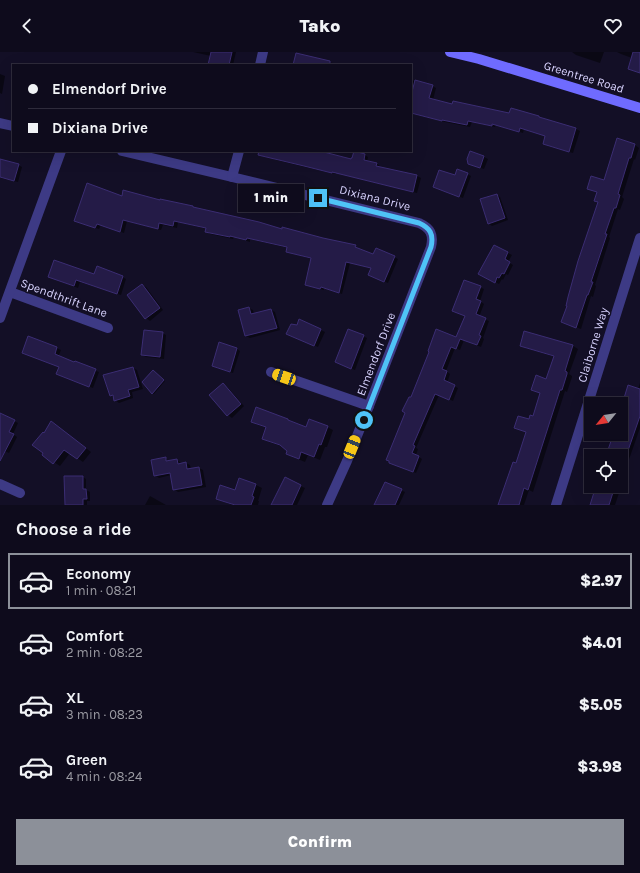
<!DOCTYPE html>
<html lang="en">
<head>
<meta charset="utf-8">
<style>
  :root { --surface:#0e0b1c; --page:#171425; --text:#f1f3f6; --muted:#9b9ba3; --line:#2e2b3b; --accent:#8c9099 }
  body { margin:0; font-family:Karla,sans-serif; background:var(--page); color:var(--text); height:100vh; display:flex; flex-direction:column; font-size:15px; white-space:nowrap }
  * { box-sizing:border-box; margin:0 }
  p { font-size:13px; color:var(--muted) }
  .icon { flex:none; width:22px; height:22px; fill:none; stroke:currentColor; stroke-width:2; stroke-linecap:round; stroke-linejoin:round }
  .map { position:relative; height:453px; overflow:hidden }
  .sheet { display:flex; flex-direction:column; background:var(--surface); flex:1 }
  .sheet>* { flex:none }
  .top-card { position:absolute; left:12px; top:12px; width:400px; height:88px; border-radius:0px; box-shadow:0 4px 16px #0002,0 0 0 1px var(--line); display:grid; align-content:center; height:88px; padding:0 16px; background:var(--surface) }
  .needle { width:26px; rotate:240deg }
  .buttons { position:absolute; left:584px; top:345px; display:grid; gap:8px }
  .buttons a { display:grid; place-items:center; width:44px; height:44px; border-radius:0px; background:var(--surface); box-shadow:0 4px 16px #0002,0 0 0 1px var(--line); font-size:20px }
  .end { position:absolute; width:18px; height:18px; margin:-9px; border:5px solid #4fc3f7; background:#111; box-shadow:0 0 0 2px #111 }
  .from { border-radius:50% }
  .bubble { position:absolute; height:28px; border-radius:0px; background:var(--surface); box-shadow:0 4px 16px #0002,0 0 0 1px var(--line); font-size:13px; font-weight:800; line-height:28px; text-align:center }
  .car { position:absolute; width:12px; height:24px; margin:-12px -6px; border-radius:5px; box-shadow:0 0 3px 1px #0007; background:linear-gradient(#f5c518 24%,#345 0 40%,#f5c518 0 76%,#345 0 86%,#f5c518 0) }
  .top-card b { display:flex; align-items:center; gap:14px; height:38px; font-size:15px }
  .top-card b+b { border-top:1px solid var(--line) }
  .top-card i { width:10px; height:10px; background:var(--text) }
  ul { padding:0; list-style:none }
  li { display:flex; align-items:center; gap:12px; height:56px; margin:0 8px 6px; padding:0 8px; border:2px solid transparent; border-radius:0px }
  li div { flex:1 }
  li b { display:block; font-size:15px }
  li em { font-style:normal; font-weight:800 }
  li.selected { border-color:var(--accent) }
  li>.icon { width:36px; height:36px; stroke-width:1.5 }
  h2 { padding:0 16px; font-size:18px; line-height:48px }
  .button { display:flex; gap:8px; margin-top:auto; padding:8px 16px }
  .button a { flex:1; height:46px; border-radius:0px; background:var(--accent); color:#fff; font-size:16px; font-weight:800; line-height:46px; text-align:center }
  header { display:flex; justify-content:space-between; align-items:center; height:52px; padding:0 16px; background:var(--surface); font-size:18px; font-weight:800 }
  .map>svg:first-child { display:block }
</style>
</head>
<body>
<header><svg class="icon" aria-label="back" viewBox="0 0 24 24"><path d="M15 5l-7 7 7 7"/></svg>Tako<svg class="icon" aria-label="heart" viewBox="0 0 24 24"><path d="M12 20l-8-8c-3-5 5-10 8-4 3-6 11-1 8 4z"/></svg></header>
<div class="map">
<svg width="640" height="453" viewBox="0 0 640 453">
  <rect width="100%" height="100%" fill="#130f26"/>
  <!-- shadow -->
  <g fill="#0007">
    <polygon points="193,0 236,0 233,13 209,13 211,4"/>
    <polygon points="572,0 604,0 600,11 576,3"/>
    <polygon points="617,0 640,0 640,21 629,16 632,6 621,2"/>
    <polygon points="296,2 341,13 294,13"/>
    <polygon points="0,22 5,24 2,42 0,41"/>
    <polygon points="411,28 432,34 436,36 433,48 453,53 510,63 511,57 539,65 543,67 576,77 580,79 573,101 548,94 544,91 546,84 524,77 523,81 496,73 495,75 472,70 470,75 445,70 413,62 411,60"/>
    <polygon points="617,88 635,93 639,96 635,108 634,107 622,145 624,147 620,158 618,157 609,185 610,186 595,233 596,234 593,245 591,244 581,277 567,272 599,150 598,141 588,136 604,130"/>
    <polygon points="274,99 315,99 351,108 365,103 368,105 367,110 377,112 380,114 380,116 417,124 421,126 417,141 336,121 336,122 309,116 276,108 272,105"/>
    <polygon points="470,100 484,105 488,107 484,117 473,113"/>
    <polygon points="0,109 18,113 22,115 18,130 0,126"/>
    <polygon points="467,122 471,124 463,146 434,135"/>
    <polygon points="497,143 500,145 508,168 492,174 488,171"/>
    <polygon points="123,145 161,149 195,156 283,178 355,194 359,197 374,203 394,205 398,207 388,231 369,223 372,216 350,211 342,242 324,236 324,238 310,234 306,232 312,207 291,201 287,199 288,196 250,187 250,190 234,185 233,187 210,182 206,179 207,177 178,170 177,176 163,173 161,178 127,169 124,181 101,173 99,177 79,170"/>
    <polygon points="494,194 512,203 508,210 513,213 508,223 506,222 503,228 502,227 499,232 483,224"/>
    <polygon points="95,223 122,225 126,227 121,243 80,230 78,236 50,225"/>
    <polygon points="464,229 484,237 480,249 484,252 479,265 489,269 483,286 484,287 481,295 464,288 460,298 455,296 446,319 450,322 447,331 458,336 453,349 439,343 416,396 418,397 416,403 422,407 416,421 394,412 411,347 457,286 466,264 453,259"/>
    <polygon points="142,233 146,235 163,258 150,269 146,266"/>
    <polygon points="249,256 253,258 254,263 271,258 275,260 280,278 250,286 246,284"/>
    <polygon points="300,268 325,280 318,295 291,284"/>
    <polygon points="349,278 367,286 355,318 340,312"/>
    <polygon points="525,280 573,294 578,297 569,322 572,324 572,325 567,340 565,339 533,440 529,438 524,453 499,453 517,412 527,380 516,376 530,368 534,365 555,305 526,296 521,293"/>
    <polygon points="162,281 166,283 164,307 146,305 142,303"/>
    <polygon points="29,285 61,298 58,305 99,320 93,336 61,324 60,315 23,301"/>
    <polygon points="237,297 240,299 233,321 217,316 213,314"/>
    <polygon points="133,316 137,318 143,337 132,340 133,346 119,351 115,348 114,346 111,343"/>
    <polygon points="154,319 165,329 154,342 152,341"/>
    <polygon points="640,331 640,376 626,416 621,414 621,404 607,404 616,382 621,382 621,359 638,337"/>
    <polygon points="223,333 227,335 244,354 232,366 228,363 211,344"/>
    <polygon points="0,362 18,371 13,382 17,385 9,401 0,397"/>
    <polygon points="288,368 307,376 327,375 333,378 327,395 325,395 320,408 308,403 305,410 293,405 287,402 288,399 284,395 269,390 263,386 267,376 258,373 252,370"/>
    <polygon points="52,370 57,374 91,400 83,410 70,401 60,414 43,403"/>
    <polygon points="165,406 169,409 177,408 181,411 181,412 186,411 190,413 191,418 199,416 203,418 206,435 178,440 174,437 171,423 159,426 155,423"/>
    <polygon points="83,425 86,427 86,438 90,440 90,449 87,449 87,453 66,453"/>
    <polygon points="285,427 305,436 297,453 272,453"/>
    <polygon points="240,428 256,433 262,436 258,449 259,449 258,453 232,453 217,446 236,439"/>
    <polygon points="386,431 405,440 399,453 376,453"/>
    <polygon points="597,434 612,434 620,438 615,453 591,453"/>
    <polygon points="150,444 166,453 167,453 145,453"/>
  </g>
  <!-- building -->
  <g fill="#241b47" stroke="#3b2d73">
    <polygon points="211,0 232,0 229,13 208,13"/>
    <polygon points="633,0 640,0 640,21 628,17"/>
    <polygon points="296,1 330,9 330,13 293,13"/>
    <polygon points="415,28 433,33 429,46 452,52 453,49 509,61 511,56 539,64 539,65 576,76 569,100 543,92 545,84 520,76 519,80 492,72 492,74 468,69 467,73 442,68 442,69 411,61 411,44"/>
    <polygon points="617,86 635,92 631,106 629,106 618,142 620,143 616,156 614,156 605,182 607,182 591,230 593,230 588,243 587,243 576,276 561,270 567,254 566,254 568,245 578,209 598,150 594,149 597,140 587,137 591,124 604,128"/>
    <polygon points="259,99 320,99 351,107 351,106 352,106 354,99 365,102 364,108 377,111 376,114 417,123 413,140 332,120 332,121 304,114 258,103"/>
    <polygon points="470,99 484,104 480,116 468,112 467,107"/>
    <polygon points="0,107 19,112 14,129 0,125"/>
    <polygon points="457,117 468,121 459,145 433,135 439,118 455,123"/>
    <polygon points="87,131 122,144 123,138 160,148 160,147 193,154 193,155 259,170 282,177 282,175 323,186 356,193 355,195 373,202 376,196 395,204 384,230 368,223 371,216 346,210 339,241 321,235 320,237 305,233 311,206 286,200 287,195 247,186 246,188 230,184 230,185 205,180 206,176 174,169 173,174 159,171 158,177 123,168 120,180 97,172 95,176 74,169"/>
    <polygon points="497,142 505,166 488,172 480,147"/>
    <polygon points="494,193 508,200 505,207 510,210 504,222 502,221 499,226 497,225 495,231 478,222"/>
    <polygon points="54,208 94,222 97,214 123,224 117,242 76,228 74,234 48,225"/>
    <polygon points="464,228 481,234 476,247 481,249 476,262 486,266 479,283 481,284 477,293 460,287 456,297 451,295 442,317 447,319 444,328 455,333 449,348 435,342 413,393 415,394 412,401 419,404 413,420 389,411 389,409 386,408 405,361 402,359 409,345 411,345 429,300 428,299 436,277 456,285 465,264 452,259"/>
    <polygon points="142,232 160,256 145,267 127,243"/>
    <polygon points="249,255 251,262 271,257 277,276 245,284 238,258"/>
    <polygon points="299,267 321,277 314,294 286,282 291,272 297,273"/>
    <polygon points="348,277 364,283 351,317 335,310"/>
    <polygon points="144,278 163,280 160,305 141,303"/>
    <polygon points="524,279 573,293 565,319 567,320 567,322 562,338 560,338 528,438 524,436 519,453 498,453 513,410 516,411 526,380 514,376 518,364 529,367 530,363 533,364 540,341 531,338 536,323 546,327 554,304 520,294"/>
    <polygon points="28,284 57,295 55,302 74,310 75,309 96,317 89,335 56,322 59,315 22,301"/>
    <polygon points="219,290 237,296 230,320 212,314"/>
    <polygon points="133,315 139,335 128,338 130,344 114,349 113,343 110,344 103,323"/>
    <polygon points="153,318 164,328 152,342 142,330"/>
    <polygon points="223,331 241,352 227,364 209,343"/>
    <polygon points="628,333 640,337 640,364 623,413 621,412 621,404 606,404 613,383 621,386 621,356"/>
    <polygon points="256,355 288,367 288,368 306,375 309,367 328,374 321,393 319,392 314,405 301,400 299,407 286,402 287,399 280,393 262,387 266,375 251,370"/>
    <polygon points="0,361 15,368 9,380 14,382 0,409"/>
    <polygon points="51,369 86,396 77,407 64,398 53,412 42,403 43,401 32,393 43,380 44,381"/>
    <polygon points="166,405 166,409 177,407 178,412 186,410 187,417 199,415 202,433 173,438 170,421 154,424 151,408"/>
    <polygon points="64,424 83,424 83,437 86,437 87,447 83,447 83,453 65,453"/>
    <polygon points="285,425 301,433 292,453 271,453"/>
    <polygon points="239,426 256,432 252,444 254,445 251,453 235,453 216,447 220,433 235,438"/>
    <polygon points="385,430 402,437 395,453 374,453"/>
    <polygon points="596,434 615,434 609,453 590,453"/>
  </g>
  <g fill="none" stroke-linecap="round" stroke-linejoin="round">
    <!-- street -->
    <g stroke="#3d3a85" stroke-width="10">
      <polyline points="260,13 263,0"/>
      <polyline points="0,71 13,74"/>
      <path d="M122 99 232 125 419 171C430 176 434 182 431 195L369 354 347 409 327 453"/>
      <polyline points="232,125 239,99"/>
      <polyline points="10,240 108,276"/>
      <polyline points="0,266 61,99"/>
      <polyline points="271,320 369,354"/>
      <polyline points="0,432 20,441"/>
      <polyline points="556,453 640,186"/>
    </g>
    <!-- secondary -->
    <polyline stroke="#6f6bff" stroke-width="10" points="450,0 479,7 640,56"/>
  </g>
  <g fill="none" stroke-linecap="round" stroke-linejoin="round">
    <!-- route -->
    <path stroke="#4fc3f7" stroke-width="5" d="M318 146 419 171C430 176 434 182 431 195L364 368"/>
  </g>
  <g text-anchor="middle" stroke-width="3" stroke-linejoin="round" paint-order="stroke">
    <!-- street labels -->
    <g font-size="12" fill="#d9d4ff" stroke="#130f26">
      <text transform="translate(584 25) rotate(17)" y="4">Greentree Road</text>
      <text transform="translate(375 146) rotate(14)" y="4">Dixiana Drive</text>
      <text transform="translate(64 246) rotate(20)" y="4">Spendthrift Lane</text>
      <text transform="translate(593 293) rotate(-73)" y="4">Claiborne Way</text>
      <text transform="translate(376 302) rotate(-69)" y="4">Elmendorf Drive</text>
    </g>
  </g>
</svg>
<div class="buttons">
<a><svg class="needle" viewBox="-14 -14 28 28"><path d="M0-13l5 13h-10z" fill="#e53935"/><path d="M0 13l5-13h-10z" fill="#9b9ba3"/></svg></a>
<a><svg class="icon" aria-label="locate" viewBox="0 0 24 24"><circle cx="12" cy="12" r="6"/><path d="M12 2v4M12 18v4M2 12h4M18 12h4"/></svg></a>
</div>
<i class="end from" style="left:364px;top:368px"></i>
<i class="end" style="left:318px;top:146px"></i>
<div class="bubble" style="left:238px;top:132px;width:66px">1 min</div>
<i class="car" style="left:284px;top:325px;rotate:289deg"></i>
<i class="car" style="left:352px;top:395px;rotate:22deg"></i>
<div class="top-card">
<b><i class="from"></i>Elmendorf Drive</b>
<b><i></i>Dixiana Drive</b>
</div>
</div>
<section class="sheet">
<h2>Choose a ride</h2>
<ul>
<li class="selected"><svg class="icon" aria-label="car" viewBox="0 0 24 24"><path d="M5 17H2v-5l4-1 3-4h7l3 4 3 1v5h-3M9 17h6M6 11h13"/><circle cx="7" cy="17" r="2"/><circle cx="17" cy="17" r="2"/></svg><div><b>Economy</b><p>1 min · 08:21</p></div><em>$2.97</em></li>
<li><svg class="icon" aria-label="car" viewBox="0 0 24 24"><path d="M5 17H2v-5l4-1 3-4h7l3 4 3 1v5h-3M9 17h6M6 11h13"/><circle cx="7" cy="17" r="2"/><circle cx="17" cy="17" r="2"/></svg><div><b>Comfort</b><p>2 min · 08:22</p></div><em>$4.01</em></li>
<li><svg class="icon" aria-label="car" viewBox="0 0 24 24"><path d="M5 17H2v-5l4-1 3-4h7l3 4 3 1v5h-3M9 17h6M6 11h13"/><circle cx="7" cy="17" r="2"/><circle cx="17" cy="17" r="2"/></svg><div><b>XL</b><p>3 min · 08:23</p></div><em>$5.05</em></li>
<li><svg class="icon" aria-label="car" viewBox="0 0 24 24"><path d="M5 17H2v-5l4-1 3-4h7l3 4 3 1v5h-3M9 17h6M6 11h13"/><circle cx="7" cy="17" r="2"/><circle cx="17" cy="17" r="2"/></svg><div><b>Green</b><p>4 min · 08:24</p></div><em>$3.98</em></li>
</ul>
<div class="button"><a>Confirm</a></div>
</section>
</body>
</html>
